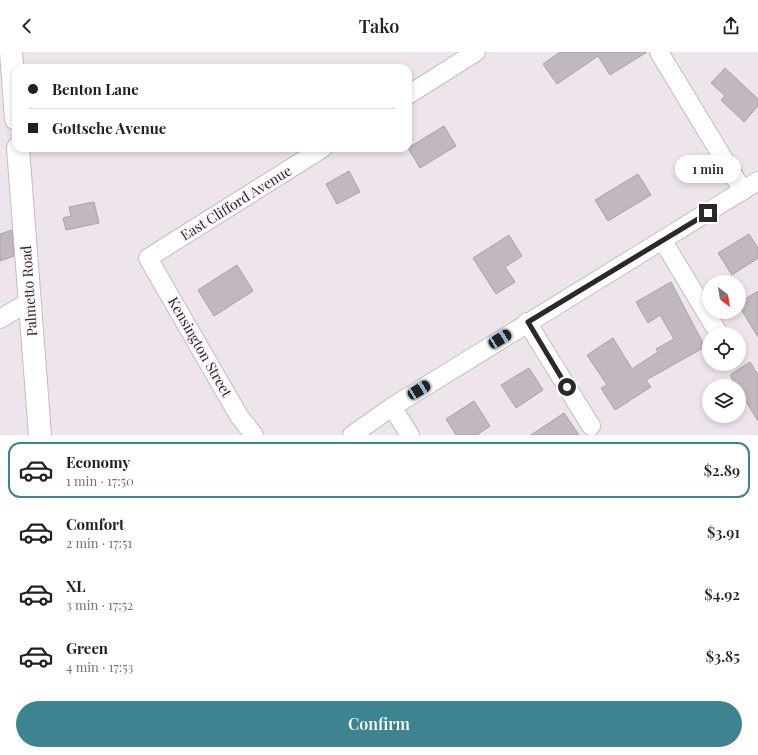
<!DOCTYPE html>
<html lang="en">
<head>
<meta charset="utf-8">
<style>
  :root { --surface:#fff; --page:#f6f6f6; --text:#202124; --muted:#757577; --line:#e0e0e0; --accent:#3e8390 }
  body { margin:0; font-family:"Playfair Display",serif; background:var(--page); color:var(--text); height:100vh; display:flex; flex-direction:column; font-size:15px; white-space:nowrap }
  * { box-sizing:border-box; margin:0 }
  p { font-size:13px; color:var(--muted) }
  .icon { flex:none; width:22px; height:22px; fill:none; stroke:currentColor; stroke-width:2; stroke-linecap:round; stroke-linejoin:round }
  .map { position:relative; height:383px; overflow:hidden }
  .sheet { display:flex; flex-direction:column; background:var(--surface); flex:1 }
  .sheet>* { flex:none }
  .banner { position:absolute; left:12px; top:12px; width:400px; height:88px; border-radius:12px; box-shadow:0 2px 6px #0003; display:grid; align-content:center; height:88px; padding:0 16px; background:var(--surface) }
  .needle { width:26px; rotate:149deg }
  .tools { position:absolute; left:702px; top:223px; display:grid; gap:8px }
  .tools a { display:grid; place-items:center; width:44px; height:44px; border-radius:50%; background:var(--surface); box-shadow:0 2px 6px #0003; font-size:20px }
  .end { position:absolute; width:18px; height:18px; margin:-9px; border:5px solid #2b272a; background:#fff; box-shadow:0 0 0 2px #fff }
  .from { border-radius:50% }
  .bubble { position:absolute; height:28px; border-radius:14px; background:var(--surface); box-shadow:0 2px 6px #0003; font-size:13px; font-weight:600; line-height:28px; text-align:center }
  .car { position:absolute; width:12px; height:24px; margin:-12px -6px; border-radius:5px; box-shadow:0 0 3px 1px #0007; background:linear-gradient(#222 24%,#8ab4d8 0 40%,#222 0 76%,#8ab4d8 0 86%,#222 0) }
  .banner b { display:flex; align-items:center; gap:14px; height:38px; font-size:15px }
  .banner b+b { border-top:1px solid var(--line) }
  .banner i { width:10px; height:10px; background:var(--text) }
  ul { padding:7px 0 0; list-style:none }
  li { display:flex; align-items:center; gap:12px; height:56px; margin:0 8px 6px; padding:0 8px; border:2px solid transparent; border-radius:12px }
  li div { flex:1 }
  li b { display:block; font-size:15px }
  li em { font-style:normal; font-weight:600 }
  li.selected { border-color:var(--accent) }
  li>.icon { width:36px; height:36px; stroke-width:1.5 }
  .cta { display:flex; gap:8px; margin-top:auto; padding:8px 16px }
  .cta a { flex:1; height:46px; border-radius:24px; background:var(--accent); color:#fff; font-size:16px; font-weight:600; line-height:46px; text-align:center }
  header { display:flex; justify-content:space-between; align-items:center; height:52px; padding:0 16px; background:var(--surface); font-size:18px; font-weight:600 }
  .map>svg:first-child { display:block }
</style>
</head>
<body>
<header><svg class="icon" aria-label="back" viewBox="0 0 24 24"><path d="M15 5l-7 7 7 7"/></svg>Tako<svg class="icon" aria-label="share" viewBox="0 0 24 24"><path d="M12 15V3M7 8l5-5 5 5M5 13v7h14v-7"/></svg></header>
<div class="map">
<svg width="758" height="383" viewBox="0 0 758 383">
  <rect width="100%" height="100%" fill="#eee5ec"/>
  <!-- building -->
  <g fill="#c1b8bf" stroke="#aba2a8">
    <polygon points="560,0 647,0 610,23 598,4 557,32 543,12"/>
    <polygon points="725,16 758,47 758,54 744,70 721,48 725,44 711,31"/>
    <polygon points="444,74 456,94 420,116 408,96"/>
    <polygon points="349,119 360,140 337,152 326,132"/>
    <polygon points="638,122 651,143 608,169 595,148"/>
    <polygon points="94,150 99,171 66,178 63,166 71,164 69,155"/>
    <polygon points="12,178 14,204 0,209 0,182"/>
    <polygon points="749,182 758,196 758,206 732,223 718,201"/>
    <polygon points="509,183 522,204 505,215 515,230 496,242 473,206"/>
    <polygon points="237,213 253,239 214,264 198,238"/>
    <polygon points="671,230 705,295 646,328 651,335 615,358 601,336 607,333 587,303 613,286 632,317 658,300 656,297 674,287 660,263 648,271 636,250"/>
    <polygon points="758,239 758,285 739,254 739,251"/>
    <polygon points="750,310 758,323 758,369 739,338 739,334 736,334 730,323"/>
    <polygon points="529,316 543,338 516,356 501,333"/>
    <polygon points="474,349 490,374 477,383 456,383 446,367"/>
    <polygon points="564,361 579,383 531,383"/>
  </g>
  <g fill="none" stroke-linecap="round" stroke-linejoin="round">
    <!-- minor casing -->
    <g stroke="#c5bcc2" stroke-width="20">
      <g id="minor">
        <polyline points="659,0 743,139"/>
        <polyline points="408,43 476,0"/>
        <polyline points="663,189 719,282"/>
        <polyline points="0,267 30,249"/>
        <polyline points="527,270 591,374"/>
        <polyline points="392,355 410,383"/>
        <polyline points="254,383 239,364 148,206 323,96"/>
        <polyline points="352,383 392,355 758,129"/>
      </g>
    </g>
    <!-- tertiary casing -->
    <g stroke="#c5bcc2" stroke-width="24">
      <g id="tertiary">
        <polyline points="11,0 16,67"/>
        <polyline points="18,96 40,383"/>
      </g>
    </g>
    <!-- minor -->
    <use href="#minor" stroke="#fff" stroke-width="18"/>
    <!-- tertiary -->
    <use href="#tertiary" stroke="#fff" stroke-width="22"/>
  </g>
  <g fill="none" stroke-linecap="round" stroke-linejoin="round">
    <!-- route -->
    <polyline stroke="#2b272a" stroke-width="5" points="567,335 528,270 708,161"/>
  </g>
  <g text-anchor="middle" stroke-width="3" stroke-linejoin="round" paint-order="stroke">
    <!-- street labels -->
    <g font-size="14" fill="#2b272a" stroke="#fcf2f9">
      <text transform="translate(236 151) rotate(-32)" y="5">East Clifford Avenue</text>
      <text transform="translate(29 239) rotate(-94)" y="5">Palmetto Road</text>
      <text transform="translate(200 295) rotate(60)" y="5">Kensington Street</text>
    </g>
  </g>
</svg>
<div class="tools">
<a><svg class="needle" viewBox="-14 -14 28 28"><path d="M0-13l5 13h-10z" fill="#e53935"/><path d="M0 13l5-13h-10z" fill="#757577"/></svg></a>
<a><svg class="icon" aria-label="locate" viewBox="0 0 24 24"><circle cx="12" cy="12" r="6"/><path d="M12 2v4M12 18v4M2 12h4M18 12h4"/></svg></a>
<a><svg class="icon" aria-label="layers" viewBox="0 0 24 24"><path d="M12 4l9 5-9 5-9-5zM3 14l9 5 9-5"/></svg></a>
</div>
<i class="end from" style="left:567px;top:335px"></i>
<i class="end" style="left:708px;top:161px"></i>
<div class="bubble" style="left:675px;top:103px;width:66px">1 min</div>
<i class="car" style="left:500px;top:287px;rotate:58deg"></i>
<i class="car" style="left:419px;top:338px;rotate:58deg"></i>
<div class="banner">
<b><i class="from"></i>Benton Lane</b>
<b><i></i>Gottsche Avenue</b>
</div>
</div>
<section class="sheet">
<ul>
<li class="selected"><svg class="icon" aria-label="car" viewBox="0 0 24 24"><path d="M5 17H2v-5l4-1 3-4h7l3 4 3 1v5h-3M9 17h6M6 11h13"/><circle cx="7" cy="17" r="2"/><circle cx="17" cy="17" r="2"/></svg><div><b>Economy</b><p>1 min · 17:50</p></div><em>$2.89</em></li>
<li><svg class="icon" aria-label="car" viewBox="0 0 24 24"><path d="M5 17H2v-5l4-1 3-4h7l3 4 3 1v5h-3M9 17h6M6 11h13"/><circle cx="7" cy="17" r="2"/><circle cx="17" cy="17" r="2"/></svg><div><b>Comfort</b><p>2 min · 17:51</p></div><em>$3.91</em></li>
<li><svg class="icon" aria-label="car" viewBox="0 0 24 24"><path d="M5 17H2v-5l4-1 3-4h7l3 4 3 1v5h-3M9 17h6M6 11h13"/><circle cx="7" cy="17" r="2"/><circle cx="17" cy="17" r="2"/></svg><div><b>XL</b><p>3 min · 17:52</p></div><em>$4.92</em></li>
<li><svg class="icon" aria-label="car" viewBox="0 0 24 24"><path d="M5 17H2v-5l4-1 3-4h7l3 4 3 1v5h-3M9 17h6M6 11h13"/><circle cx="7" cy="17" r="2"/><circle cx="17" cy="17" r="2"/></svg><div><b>Green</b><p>4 min · 17:53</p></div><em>$3.85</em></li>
</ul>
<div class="cta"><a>Confirm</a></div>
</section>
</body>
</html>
